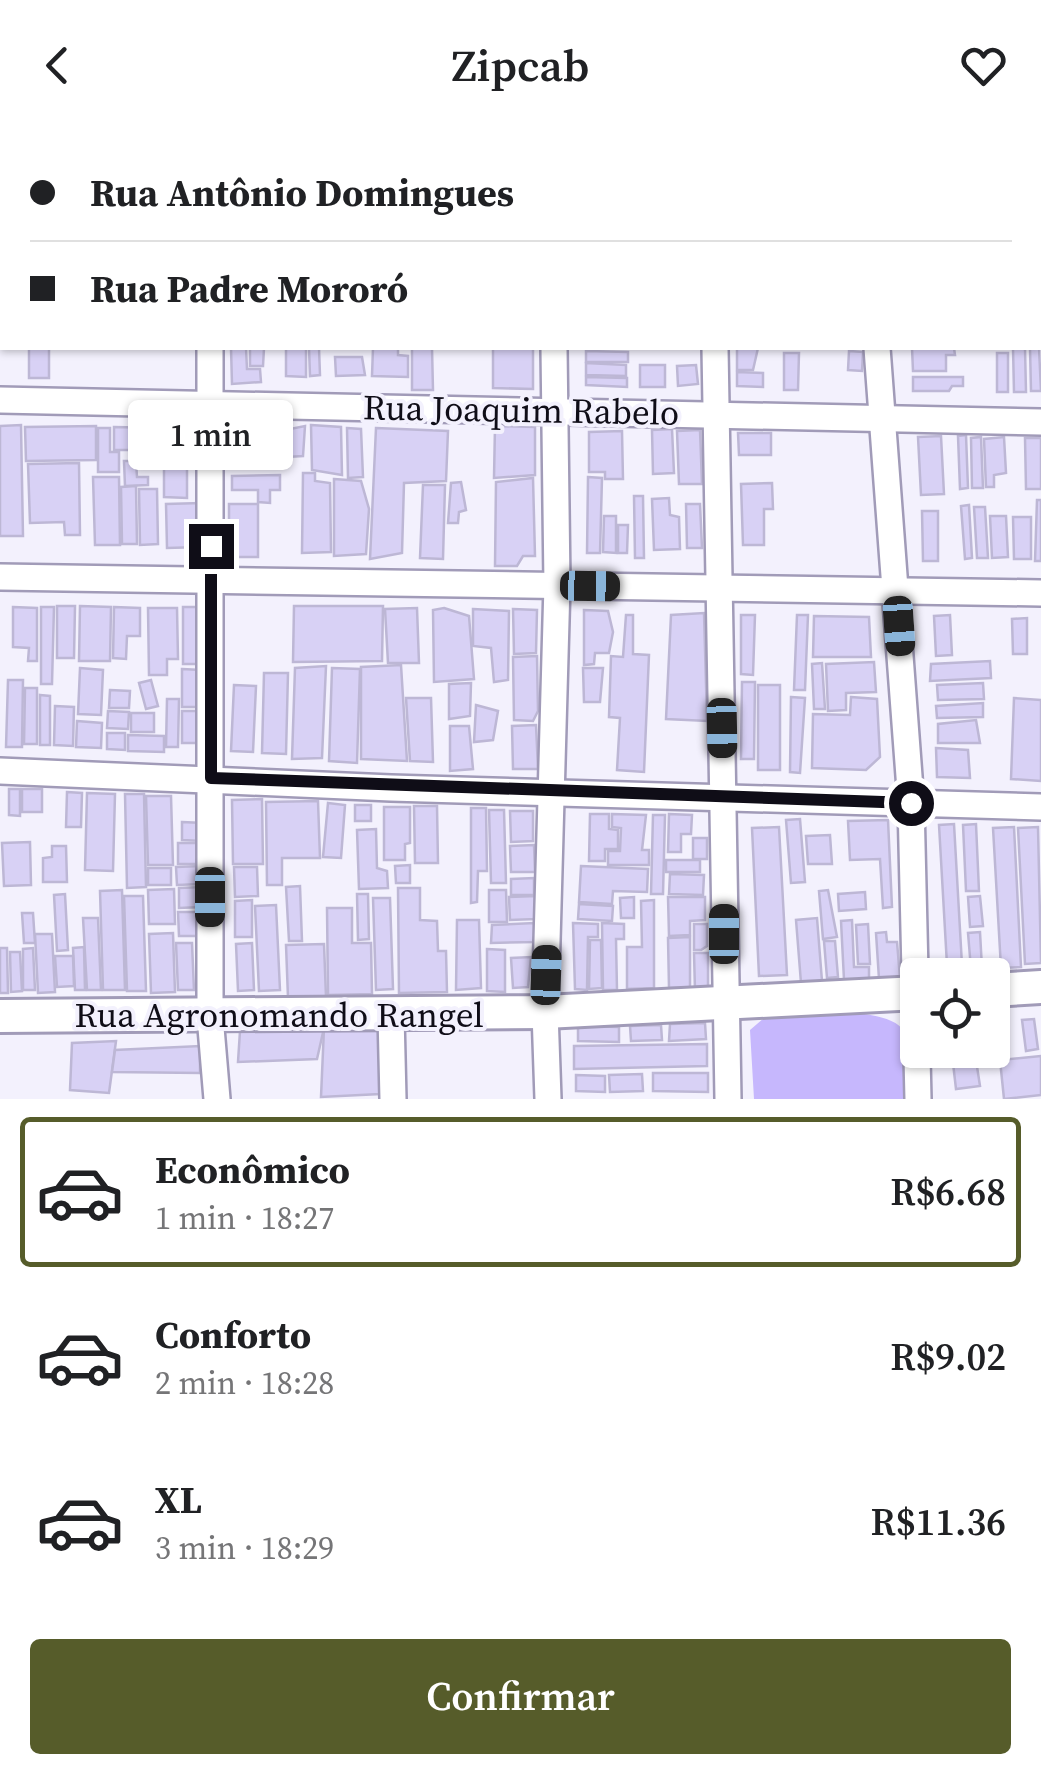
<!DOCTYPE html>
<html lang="pt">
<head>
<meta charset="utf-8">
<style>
  :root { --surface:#fff; --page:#f2f2f2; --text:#202124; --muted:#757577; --line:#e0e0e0; --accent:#565c2a }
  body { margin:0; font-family:"Source Serif 4",serif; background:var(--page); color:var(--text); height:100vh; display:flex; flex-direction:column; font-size:38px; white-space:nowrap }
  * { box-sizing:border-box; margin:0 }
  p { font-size:32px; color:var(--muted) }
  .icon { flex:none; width:55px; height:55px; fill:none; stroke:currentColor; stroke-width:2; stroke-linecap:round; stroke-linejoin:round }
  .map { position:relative; height:969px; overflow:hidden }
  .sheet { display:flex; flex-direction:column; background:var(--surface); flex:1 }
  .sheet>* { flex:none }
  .hud { position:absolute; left:0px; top:0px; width:1042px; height:220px; box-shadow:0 2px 8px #0004; display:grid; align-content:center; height:220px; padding:0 30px; background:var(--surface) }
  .tools { position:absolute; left:900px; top:828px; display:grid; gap:20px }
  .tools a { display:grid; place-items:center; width:110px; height:110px; border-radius:10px; background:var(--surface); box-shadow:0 2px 8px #0004; font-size:50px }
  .end { position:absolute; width:45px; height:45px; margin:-22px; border:12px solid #0f0d17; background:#fff; box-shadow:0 0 0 5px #fff }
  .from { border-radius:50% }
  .bubble { position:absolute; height:70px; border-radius:10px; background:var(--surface); box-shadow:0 2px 8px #0004; font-size:32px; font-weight:600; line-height:70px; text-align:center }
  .car { position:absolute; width:30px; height:60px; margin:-30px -15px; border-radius:12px; box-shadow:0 0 8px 2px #0007; background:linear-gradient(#222 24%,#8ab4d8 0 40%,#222 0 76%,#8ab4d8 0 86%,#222 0) }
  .hud b { display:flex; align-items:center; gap:35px; height:95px; font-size:38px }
  .hud b+b { border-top:2px solid var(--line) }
  .hud i { width:25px; height:25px; background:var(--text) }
  ul { padding:18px 0 0; list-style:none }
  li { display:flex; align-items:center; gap:30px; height:150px; margin:0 20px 15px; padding:0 10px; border:5px solid transparent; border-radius:10px }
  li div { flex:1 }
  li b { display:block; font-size:38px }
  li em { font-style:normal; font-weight:600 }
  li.active { border-color:var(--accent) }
  li>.icon { width:90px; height:90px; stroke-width:1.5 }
  .button { display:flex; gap:20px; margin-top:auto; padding:20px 30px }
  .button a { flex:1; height:115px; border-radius:10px; background:var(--accent); color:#fff; font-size:40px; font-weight:600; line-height:115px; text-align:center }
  header { display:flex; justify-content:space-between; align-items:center; height:130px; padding:0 30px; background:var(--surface); font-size:45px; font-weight:600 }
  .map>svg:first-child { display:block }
</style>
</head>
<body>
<header><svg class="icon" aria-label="back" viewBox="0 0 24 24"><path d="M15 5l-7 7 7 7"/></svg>Zipcab<svg class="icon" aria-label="heart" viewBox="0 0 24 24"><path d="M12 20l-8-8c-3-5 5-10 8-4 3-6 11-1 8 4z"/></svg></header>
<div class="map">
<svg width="1041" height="969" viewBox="0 0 1041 969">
  <rect width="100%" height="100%" fill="#f3f1fd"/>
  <!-- green -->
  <path fill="#c6b7fd" d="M771 882C799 883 898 874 905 905 910 925 907 949 908 969H754L750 900Z"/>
  <!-- building -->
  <g fill="#d8d1f5" stroke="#bdb7d5" stroke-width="2.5">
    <rect x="29" y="218" width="20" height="30"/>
    <polygon points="231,218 246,218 247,239 260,239 261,252 232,254"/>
    <polygon points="250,218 264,218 263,236 250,236"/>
    <polygon points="286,218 306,218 306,247 286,246"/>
    <polygon points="309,218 319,218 320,245 310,246"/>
    <polygon points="373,218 398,218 398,225 408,226 408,247 372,246"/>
    <polygon points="412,218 432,218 433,260 412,260"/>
    <polygon points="493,218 533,218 533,259 493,258"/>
    <polygon points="737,218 758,218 753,240 737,240"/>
    <polygon points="912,218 954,218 955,225 946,225 946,241 913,241"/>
    <polygon points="1013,218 1025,218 1026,262 1014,262"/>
    <polygon points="1030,218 1039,218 1041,261 1031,261"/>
    <polygon points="586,221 628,222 628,232 586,232"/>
    <polygon points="849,221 863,222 862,241 848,240"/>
    <polygon points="784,223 799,223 798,260 784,260"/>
    <rect x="997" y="223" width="11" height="39"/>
    <polygon points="335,227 362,227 365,245 336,246"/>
    <polygon points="586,233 626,235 626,246 586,245"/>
    <rect x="640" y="235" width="25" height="22"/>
    <polygon points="696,235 698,254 678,256 677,236"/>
    <polygon points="737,242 763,243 763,257 737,256"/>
    <polygon points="586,247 627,248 627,257 586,255"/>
    <polygon points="913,247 963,247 963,256 952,256 949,261 913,261"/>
    <polygon points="242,291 244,297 268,299 269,319 264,319 264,325 246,326 244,332 233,332 229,292"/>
    <polygon points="21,295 23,406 0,406 0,296"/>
    <polygon points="311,295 341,297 342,345 312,340"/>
    <polygon points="96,296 96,330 26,331 25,297"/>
    <polygon points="305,296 303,326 287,327 286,320 278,321 280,301"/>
    <polygon points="495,296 535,297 535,345 494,348"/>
    <polygon points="114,297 160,298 160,320 114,320"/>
    <polygon points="163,297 184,298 183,315 162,314"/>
    <polygon points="98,298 110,298 110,322 119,322 119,342 98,342"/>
    <polygon points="347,298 361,299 363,347 348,348"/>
    <polygon points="376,298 448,301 446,351 404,353 402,423 370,429"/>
    <polygon points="672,299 674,343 653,344 652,300"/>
    <polygon points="700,300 702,354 679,354 677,301"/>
    <polygon points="622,301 623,349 605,349 605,342 589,342 589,302"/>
    <polygon points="738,303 771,303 771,325 739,325"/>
    <polygon points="966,305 968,358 960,359 958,306"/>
    <polygon points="941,306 944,364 921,365 918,307"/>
    <polygon points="981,307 983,358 972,358 971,308"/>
    <polygon points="1004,307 1006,343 994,345 994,357 986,357 984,309"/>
    <polygon points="1025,308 1041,308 1041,359 1026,359"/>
    <polygon points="124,331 136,331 137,347 148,347 148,355 125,356"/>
    <polygon points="79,333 80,405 65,405 64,392 30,393 28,334"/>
    <polygon points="187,335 187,368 164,367 164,336"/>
    <polygon points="303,343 315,343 315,351 330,353 331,422 302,423"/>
    <polygon points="280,345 280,360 270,360 270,373 258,372 258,360 232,360 232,346"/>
    <polygon points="93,347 119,347 120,415 95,415"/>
    <polygon points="588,347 602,348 600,423 587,423"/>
    <polygon points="533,348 535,426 523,426 517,436 495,436 496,352"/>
    <polygon points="334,349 361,351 369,379 366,424 334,426"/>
    <polygon points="461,352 466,380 459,382 458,393 448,393 451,353"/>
    <polygon points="772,353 773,379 764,379 764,415 743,415 741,354"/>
    <polygon points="423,355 445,355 443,429 420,428"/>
    <polygon points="136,356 137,414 122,414 121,357"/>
    <polygon points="139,359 157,359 158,414 140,415"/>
    <polygon points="634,366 643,366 644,428 635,428"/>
    <polygon points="669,368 670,385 679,387 680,419 654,420 652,369"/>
    <polygon points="1037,370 1041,370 1041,431 1035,431"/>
    <polygon points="201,373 202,417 167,418 166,374"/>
    <rect x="229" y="374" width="29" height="53"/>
    <polygon points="686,374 700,374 702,418 687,418"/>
    <polygon points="969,375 972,428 965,429 961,376"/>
    <polygon points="974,377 985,377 988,428 977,428"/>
    <polygon points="922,381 938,381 938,431 923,431"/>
    <polygon points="604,386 616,386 616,423 603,422"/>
    <polygon points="990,386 1006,386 1008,427 992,428"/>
    <polygon points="1013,387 1031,387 1031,429 1014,429"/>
    <polygon points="618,395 628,395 627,423 618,423"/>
    <polygon points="57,476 75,476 74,528 57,528"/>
    <polygon points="80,476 111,477 110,531 79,531"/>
    <polygon points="294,476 383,476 382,531 293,532"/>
    <polygon points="13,477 37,478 37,531 28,531 29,518 13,517"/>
    <polygon points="41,477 54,477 52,554 41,554"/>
    <polygon points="114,477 140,478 140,506 127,506 126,529 113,528"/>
    <rect x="183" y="477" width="19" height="57"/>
    <polygon points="148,478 177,478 178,529 167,529 167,545 149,545"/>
    <polygon points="417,478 419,533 388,533 385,479"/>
    <polygon points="444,478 469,486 474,549 434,552 433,480"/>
    <polygon points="473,479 509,481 508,550 494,552 491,518 473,516"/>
    <polygon points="513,479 537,480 536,523 514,524"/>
    <polygon points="584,480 608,481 613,502 609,523 595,523 594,534 584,535"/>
    <polygon points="704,483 707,591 666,589 671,485"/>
    <polygon points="626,485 633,485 633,524 649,525 644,642 617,640 620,588 609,587 611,526 623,527"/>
    <polygon points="741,485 755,485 753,545 741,544"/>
    <polygon points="797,485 808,485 805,560 794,560"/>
    <polygon points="950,485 952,525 936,526 934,486"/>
    <polygon points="814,486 869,487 871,527 813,527"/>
    <polygon points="1027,488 1027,524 1013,524 1012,489"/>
    <polygon points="537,526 538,581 533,591 514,590 513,527"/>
    <polygon points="990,531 991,548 930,551 931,534"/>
    <polygon points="874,532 876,562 846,563 846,580 828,581 826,534"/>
    <polygon points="822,533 825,579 814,579 812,534"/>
    <polygon points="401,535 407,631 361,629 361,537"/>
    <polygon points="326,536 322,628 292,629 295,538"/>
    <polygon points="80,538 103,540 101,585 78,584"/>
    <polygon points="332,538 360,539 357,633 329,631"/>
    <polygon points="583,538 603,538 600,572 584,572"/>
    <polygon points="182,539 201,540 201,577 182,577"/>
    <polygon points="264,543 288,543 286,624 262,623"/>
    <polygon points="8,550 23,550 22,617 6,617"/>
    <polygon points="151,550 158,576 146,579 139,553"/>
    <polygon points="742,552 755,552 754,629 741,629"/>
    <polygon points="471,553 470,586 449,589 449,554"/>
    <polygon points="983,553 984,569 938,570 937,555"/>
    <polygon points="234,555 256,556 253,622 231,621"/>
    <rect x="758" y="555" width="22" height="85"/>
    <polygon points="25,558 37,558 37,614 24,614"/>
    <polygon points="110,560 130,561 129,578 109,578"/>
    <polygon points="40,565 50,566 50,615 40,615"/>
    <polygon points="791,567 805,568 800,643 790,642"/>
    <polygon points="851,567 877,569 880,627 866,640 812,638 813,584 850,585"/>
    <polygon points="406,568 431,568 433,632 410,631"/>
    <polygon points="1014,568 1041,570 1041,651 1011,649"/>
    <polygon points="167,569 179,569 178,617 166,617"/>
    <polygon points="983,573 983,587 937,588 936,576"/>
    <polygon points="476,575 498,581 493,610 474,612"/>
    <polygon points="55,576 74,577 73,616 54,615"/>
    <polygon points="108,581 129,582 128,599 107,598"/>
    <polygon points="182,581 202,581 201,613 182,613"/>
    <rect x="131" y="583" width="23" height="19"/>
    <polygon points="976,590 980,613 938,613 938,594"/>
    <polygon points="77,591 102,593 101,618 76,617"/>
    <polygon points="536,595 538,639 513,639 512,596"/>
    <polygon points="450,596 469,596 473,639 450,641"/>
    <polygon points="107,603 125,603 125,620 107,619"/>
    <polygon points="128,605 164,606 164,622 128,621"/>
    <polygon points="936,618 968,620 970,648 937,647"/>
    <polygon points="9,659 20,659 20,686 9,685"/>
    <rect x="22" y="659" width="20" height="23"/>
    <polygon points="67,662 82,663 81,697 66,697"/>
    <polygon points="87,663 115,664 113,741 85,740"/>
    <polygon points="125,664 144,664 146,757 127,758"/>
    <polygon points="146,666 171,666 173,735 148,735"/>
    <polygon points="262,669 263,734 233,734 232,670"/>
    <polygon points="318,671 320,728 282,728 282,755 267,755 266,672"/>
    <polygon points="328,673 345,675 341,728 323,727"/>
    <rect x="355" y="675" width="16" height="16"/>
    <polygon points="414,676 437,676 438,733 415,733"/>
    <polygon points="384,677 410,677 410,713 405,714 405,730 384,730"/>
    <polygon points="471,678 486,678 487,741 478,741 477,772 471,773"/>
    <polygon points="489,680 504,680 506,753 491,753"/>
    <polygon points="510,681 533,681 533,711 511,712"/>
    <polygon points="590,684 609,684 609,699 618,700 618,719 605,719 605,731 589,731"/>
    <polygon points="612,684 646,685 642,720 649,720 649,735 608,735 608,721 620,721 621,698 612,697"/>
    <polygon points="669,684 692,685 691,704 681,704 681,722 668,722"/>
    <polygon points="653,685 665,685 663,764 651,764"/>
    <polygon points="800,689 805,752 791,753 786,690"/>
    <polygon points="888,690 892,777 883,778 880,729 850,730 848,691"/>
    <polygon points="182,692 203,693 203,711 182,710"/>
    <polygon points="954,694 962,835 947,835 939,695"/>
    <polygon points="976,694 979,761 966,761 963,695"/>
    <polygon points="779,697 787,845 759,846 752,698"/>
    <polygon points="1014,697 1021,837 1001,838 993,698"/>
    <polygon points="1038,697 1041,833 1025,834 1018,698"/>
    <polygon points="376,699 377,738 387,741 388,758 359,759 357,700"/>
    <polygon points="830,705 832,734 808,734 806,706"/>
    <rect x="693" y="708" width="14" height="21"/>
    <polygon points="30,712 31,755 4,756 2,713"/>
    <rect x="178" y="713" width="25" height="21"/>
    <polygon points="534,715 535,742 511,742 510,716"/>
    <polygon points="52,716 66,716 67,752 43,752 43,728 52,727"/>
    <rect x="666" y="730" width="34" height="12"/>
    <polygon points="410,735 410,753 396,753 395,736"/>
    <polygon points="201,736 202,754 177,755 176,737"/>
    <polygon points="581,736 648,739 647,762 613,761 612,774 579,772"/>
    <polygon points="234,737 257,737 258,766 235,767"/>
    <rect x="148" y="738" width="23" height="17"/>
    <polygon points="670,744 704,745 703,765 669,764"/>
    <polygon points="534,748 534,765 511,765 511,749"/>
    <polygon points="300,756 302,811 289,811 286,757"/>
    <polygon points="202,757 202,777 179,778 179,758"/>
    <polygon points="398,758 420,758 420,790 437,791 438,821 446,821 447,862 399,863"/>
    <polygon points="174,759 175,794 149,794 148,760"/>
    <polygon points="122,760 125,860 103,860 100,761"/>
    <polygon points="489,760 506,760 507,792 489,792"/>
    <polygon points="828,760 837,807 823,809 819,761"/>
    <polygon points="865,762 866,779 839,781 838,764"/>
    <polygon points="65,764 68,820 57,821 54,765"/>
    <polygon points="357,764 368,764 369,809 358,810"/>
    <polygon points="124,766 143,766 146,861 127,861"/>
    <polygon points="536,766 536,789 510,790 509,767"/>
    <polygon points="980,766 983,796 970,797 968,767"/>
    <polygon points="634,767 634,788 621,788 620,768"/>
    <polygon points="668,767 705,767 705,790 690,791 690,805 669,806"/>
    <polygon points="373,768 390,768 393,859 376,860"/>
    <polygon points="252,770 252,807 235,807 235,771"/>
    <polygon points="654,770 654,858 627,859 627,817 642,817 641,771"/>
    <polygon points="579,774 613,776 612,791 578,789"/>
    <polygon points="276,775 280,860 259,861 255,776"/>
    <polygon points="327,778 352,778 352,813 371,813 372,864 328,865"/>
    <polygon points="178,782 203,782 203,806 179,806"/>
    <polygon points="22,783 33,783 35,813 24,813"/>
    <polygon points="83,788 98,788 101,860 87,860"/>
    <polygon points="817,788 822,851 801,853 796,790"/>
    <polygon points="457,790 479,790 481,858 456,860"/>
    <polygon points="852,790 854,837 869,837 869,849 844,850 841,791"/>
    <polygon points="534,793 535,812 491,813 492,795"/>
    <polygon points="573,793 598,794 598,807 588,807 587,860 575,859"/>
    <polygon points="602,793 624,794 624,809 616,809 617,860 603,860"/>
    <polygon points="694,794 707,794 707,816 701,820 694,820"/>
    <polygon points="868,794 870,834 858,834 856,795"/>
    <polygon points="886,802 887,812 897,812 900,848 879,849 876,803"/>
    <polygon points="980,802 982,838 971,839 968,803"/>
    <polygon points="173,803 175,862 151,863 149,804"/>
    <polygon points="35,804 52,804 55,862 38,863"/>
    <polygon points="690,807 690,858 669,858 668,808"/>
    <polygon points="590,810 601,810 602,858 589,859"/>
    <polygon points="824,811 835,811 838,847 827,848"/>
    <polygon points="176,813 192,813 194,860 178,860"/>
    <polygon points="252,813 254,860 238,861 236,814"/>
    <polygon points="324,814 326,867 288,868 286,815"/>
    <polygon points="84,817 85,860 75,860 73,818"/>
    <polygon points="0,818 7,818 8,863 0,863"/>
    <polygon points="33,818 35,860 23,860 23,819"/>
    <polygon points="487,819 505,820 505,862 487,861"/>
    <polygon points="10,822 20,822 22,861 11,862"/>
    <polygon points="694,823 708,823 708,860 695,861"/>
    <polygon points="55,826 73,826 74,856 57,857"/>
    <polygon points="531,827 528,857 513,858 511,828"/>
    <polygon points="1005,889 1007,916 993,917 992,890"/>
    <polygon points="1034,889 1038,919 1026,921 1022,890"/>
    <polygon points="705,893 706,909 669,911 670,894"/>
    <polygon points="661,895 662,910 631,911 630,896"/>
    <polygon points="578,896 619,897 619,912 578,911"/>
    <polygon points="324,898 317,929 238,932 240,901"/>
    <polygon points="324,898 379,901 380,964 321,967"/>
    <polygon points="116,911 109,963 70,960 72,913"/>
    <polygon points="707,914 707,936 574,939 574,916"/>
    <polygon points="200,916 200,943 112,942 115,920"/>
    <polygon points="1041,926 1041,965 1004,969 1000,930"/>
    <polygon points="976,930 980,956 956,959 953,933"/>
    <polygon points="653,943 708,943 708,962 653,961"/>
    <polygon points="642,944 643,961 610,962 609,945"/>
    <polygon points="576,945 605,946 605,962 576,961"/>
  </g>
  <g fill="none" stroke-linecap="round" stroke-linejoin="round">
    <!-- minor casing -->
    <g stroke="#a19bb8" stroke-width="30">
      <g id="minor">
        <polyline points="206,0 206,2"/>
        <polyline points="556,0 556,2"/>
        <polyline points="708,0 708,2"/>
        <polyline points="862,0 862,2"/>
        <polyline points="1040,69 1041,69"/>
        <polyline points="210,218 210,886 217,969"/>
        <polyline points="715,218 728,969"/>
        <polyline points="877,218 911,673 918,969"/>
        <polyline points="0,270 1041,292"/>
        <polyline points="0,447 1041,463"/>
        <polyline points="0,641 391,658 1041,677"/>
        <polyline points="391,885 393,969"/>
        <polyline points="548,969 545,882 557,455 554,218"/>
      </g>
    </g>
    <!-- major casing -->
    <g stroke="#a19bb8" stroke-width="38">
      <g id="major">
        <polyline points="992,860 1041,857"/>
        <polyline points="0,886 545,882 918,863"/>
      </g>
    </g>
    <!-- minor -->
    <use href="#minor" stroke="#fff" stroke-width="25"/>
    <!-- major -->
    <use href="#major" stroke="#fff" stroke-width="32"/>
  </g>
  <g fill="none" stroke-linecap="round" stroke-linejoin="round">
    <!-- route -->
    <polyline stroke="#0f0d17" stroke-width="12" points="211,416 211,648 911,673"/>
  </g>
  <g text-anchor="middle" stroke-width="8" stroke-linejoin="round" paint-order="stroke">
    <!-- street labels -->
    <g font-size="35" fill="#0f0d17" stroke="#f3f1fd">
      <text transform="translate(521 280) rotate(1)" y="12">Rua Joaquim Rabelo</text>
      <text x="279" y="897">Rua Agronomando Rangel</text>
    </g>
  </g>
</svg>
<div class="tools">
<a><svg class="icon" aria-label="locate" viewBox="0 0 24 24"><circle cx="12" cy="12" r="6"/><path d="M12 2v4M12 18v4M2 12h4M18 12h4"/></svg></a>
</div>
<i class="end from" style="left:911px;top:673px"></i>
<i class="end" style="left:211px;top:416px"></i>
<div class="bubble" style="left:128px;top:270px;width:165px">1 min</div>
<i class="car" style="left:590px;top:456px;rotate:91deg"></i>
<i class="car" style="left:899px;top:496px;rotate:176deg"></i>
<i class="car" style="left:722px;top:598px;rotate:179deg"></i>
<i class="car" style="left:210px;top:767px;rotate:180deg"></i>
<i class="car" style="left:724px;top:804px;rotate:0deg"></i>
<i class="car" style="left:546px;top:845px;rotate:2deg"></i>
<div class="hud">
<b><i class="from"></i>Rua Antônio Domingues</b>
<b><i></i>Rua Padre Mororó</b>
</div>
</div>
<section class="sheet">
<ul>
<li class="active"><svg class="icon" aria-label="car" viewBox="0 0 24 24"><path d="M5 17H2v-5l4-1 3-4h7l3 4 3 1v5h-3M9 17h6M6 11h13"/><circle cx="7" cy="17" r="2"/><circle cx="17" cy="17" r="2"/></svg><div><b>Econômico</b><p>1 min · 18:27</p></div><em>R$6.68</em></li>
<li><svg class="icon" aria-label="car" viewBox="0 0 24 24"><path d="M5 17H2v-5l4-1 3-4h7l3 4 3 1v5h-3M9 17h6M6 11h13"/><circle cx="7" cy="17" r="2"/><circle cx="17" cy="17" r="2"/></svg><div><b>Conforto</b><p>2 min · 18:28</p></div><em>R$9.02</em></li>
<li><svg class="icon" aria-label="car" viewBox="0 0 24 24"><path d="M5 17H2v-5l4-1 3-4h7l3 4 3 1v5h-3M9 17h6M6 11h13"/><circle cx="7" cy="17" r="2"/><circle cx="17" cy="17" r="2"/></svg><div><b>XL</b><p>3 min · 18:29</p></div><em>R$11.36</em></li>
</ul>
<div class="button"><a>Confirmar</a></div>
</section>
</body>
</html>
